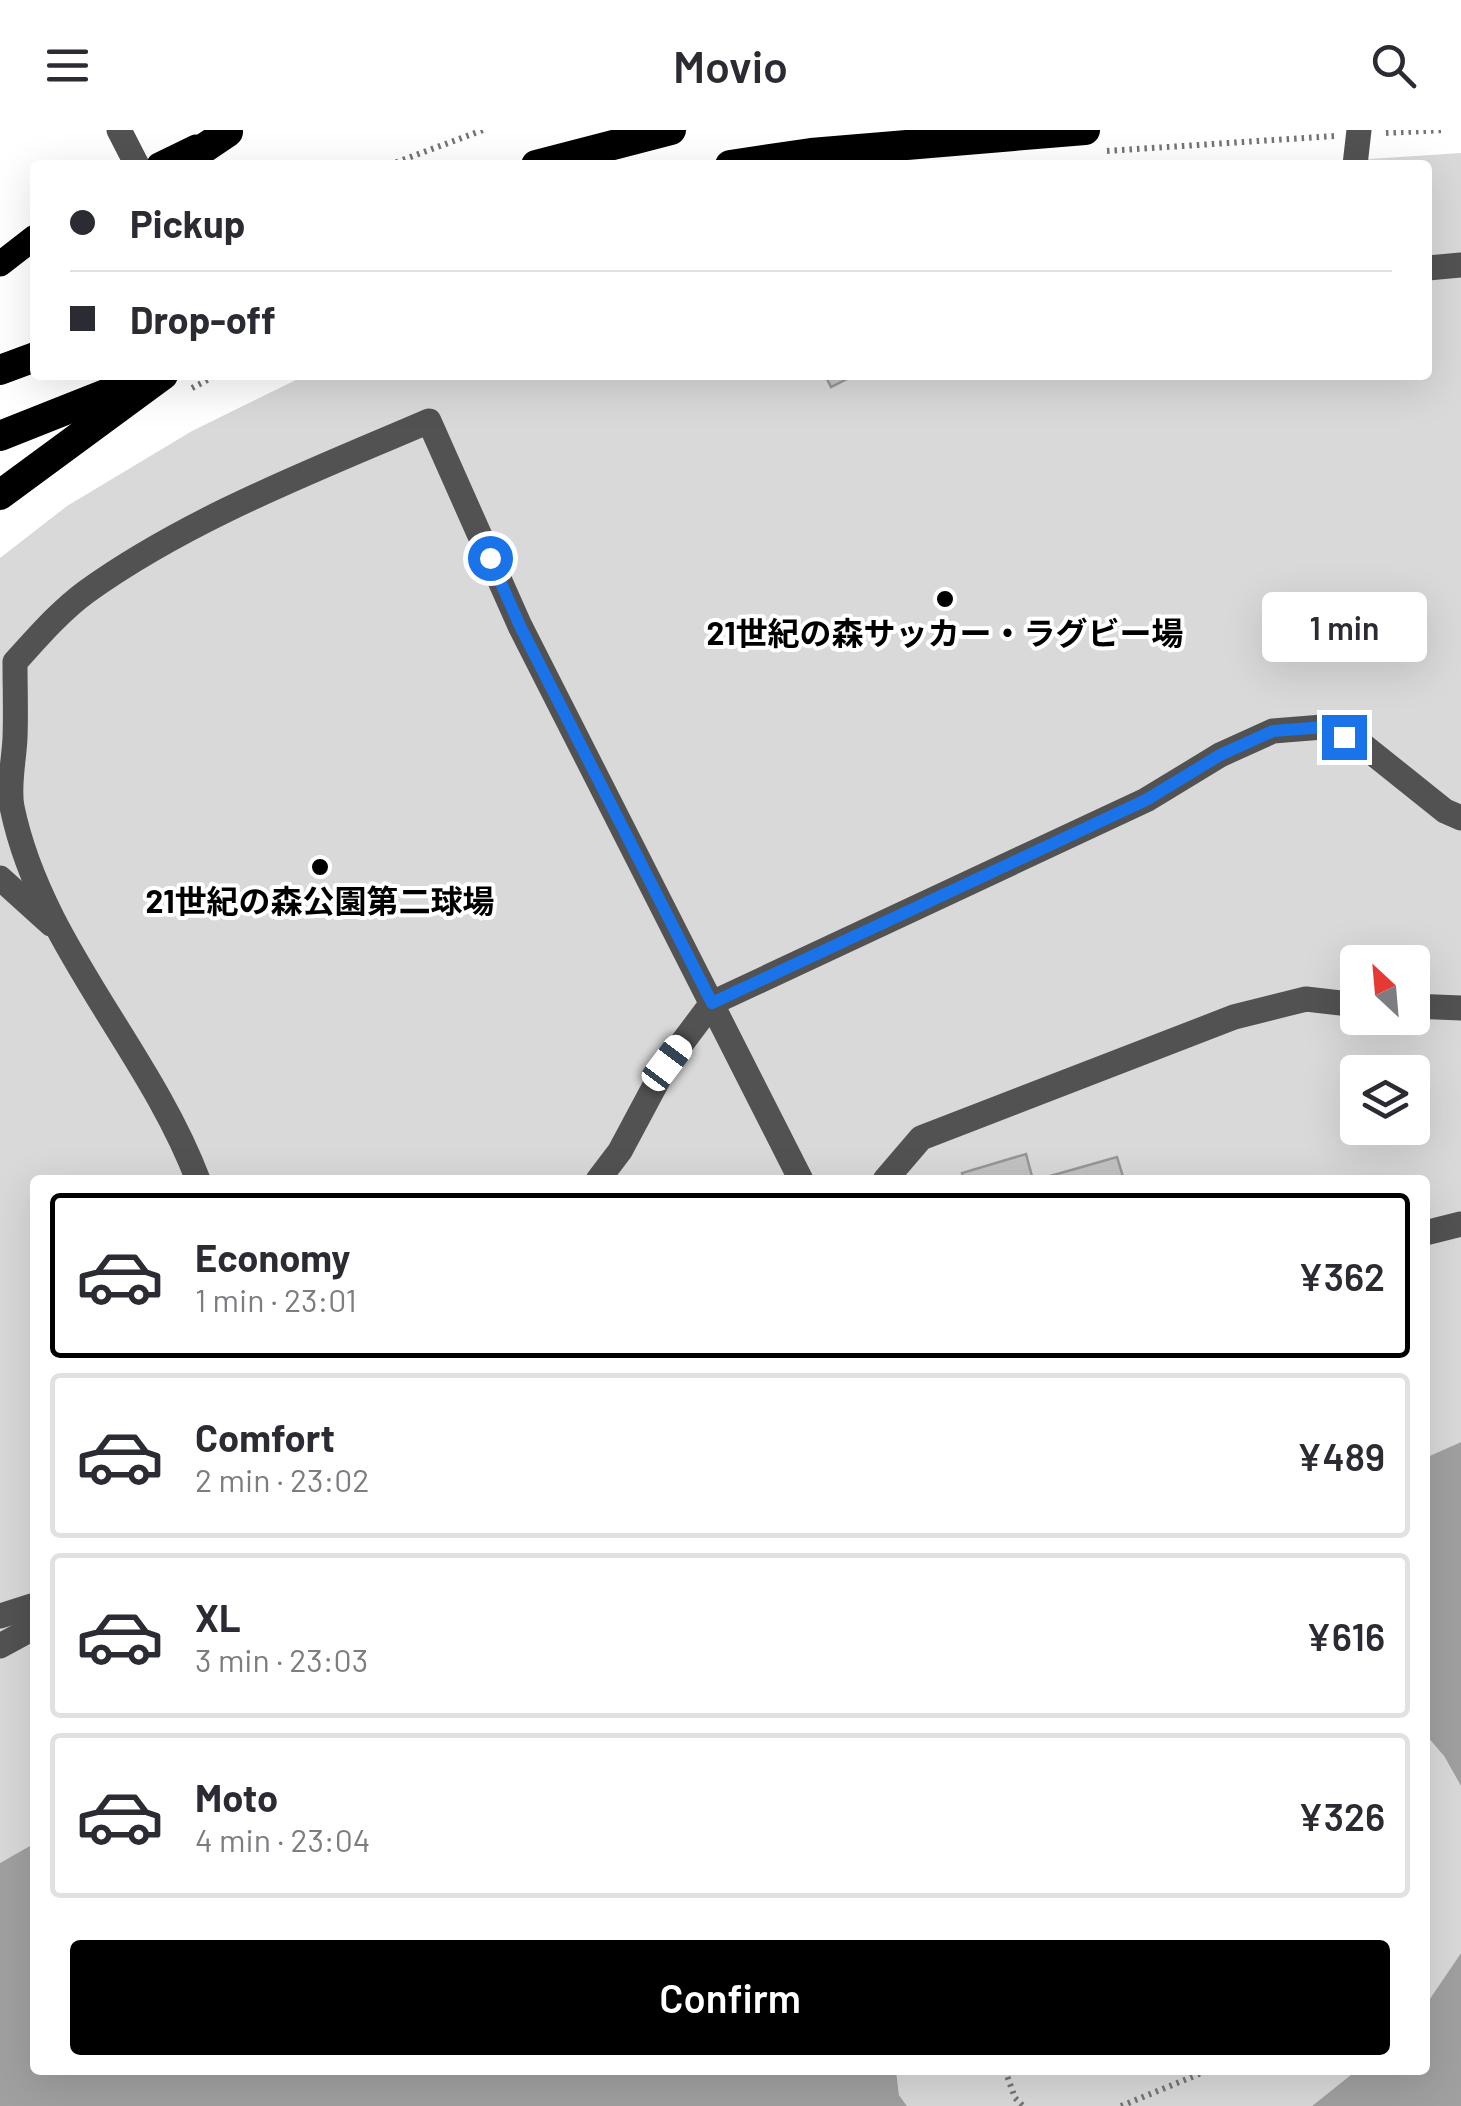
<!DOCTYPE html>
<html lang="en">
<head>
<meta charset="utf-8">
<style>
  :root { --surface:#fff; --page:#f7f7f7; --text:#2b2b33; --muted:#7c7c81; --line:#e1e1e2; --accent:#000 }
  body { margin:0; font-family:Barlow,"Noto Sans JP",sans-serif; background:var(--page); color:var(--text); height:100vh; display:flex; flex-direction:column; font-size:38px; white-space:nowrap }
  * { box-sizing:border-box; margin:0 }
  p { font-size:32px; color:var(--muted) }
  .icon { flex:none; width:55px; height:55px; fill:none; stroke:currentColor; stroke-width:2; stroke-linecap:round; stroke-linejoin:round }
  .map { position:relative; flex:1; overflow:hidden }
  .side { position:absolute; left:30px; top:1045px; width:1400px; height:900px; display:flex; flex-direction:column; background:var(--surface); border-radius:10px; box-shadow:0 10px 40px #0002 }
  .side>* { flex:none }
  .guide { position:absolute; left:30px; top:30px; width:1402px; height:220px; border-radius:10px; box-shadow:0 10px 40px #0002; display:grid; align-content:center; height:220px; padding:0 40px; background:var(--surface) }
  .needle { width:65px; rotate:334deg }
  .fabs { position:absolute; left:1340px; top:815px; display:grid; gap:20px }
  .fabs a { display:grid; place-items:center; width:90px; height:90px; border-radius:10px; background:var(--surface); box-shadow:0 10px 40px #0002; font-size:50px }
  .end { position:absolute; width:45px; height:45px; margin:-22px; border:12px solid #1a73e8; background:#fff; box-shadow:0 0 0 5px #fff }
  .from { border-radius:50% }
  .bubble { position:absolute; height:70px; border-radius:10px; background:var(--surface); box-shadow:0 10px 40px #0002; font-size:32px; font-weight:600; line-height:70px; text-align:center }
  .car { position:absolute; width:30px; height:60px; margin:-30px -15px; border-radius:12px; box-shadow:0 0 8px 2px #0007; background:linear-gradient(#fff 24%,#345 0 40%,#fff 0 76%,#345 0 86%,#fff 0) }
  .guide b { display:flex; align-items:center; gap:35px; height:95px; font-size:38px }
  .guide b+b { border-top:2px solid var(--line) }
  .guide i { width:25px; height:25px; background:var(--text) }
  ul { padding:18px 0 0; list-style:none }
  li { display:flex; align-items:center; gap:30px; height:165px; margin:0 20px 15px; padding:0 20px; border:5px solid var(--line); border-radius:10px }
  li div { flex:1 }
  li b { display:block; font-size:38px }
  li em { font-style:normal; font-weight:600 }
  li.current { border-color:var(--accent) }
  li>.icon { width:90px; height:90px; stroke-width:1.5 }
  .primary-button { display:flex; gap:20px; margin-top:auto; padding:20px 40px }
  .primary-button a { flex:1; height:115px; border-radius:10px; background:var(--accent); color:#fff; font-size:40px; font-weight:600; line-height:115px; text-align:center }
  header { display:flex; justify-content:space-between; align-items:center; height:130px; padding:0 40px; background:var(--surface); font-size:45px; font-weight:600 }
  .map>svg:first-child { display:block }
</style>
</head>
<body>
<header><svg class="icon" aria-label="menu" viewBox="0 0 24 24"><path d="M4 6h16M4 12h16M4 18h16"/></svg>Movio<svg class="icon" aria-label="search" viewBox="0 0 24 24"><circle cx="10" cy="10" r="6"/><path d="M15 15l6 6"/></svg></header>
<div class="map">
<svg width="1461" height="1976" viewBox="0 0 1461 1976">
  <rect width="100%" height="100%" fill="#fff"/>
  <!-- green -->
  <g fill="#d9d9d9" fill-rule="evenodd">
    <path d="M1461 23V1312L1425 1328V1050H35V1713L0 1733V428L67 376 192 301 306 245H1428V35H1277ZM1358 832H1412V888H1358ZM1358 942H1412V998H1358Z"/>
    <polygon points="1425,1604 1444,1626 1461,1656 1461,1823 1425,1876"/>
    <polygon points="896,1940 1357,1940 1312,1976 907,1976 899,1965"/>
  </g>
  <!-- water -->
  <g fill="#a0a0a0">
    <polygon points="1461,1312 1461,1656 1444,1626 1425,1604 1425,1328"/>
    <polygon points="35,1713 35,1940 896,1940 899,1965 907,1976 0,1976 0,1733"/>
    <polygon points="1461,1823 1461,1976 1312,1976 1357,1940 1425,1940 1425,1876"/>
  </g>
  <!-- building -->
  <g fill="#c2c2c2" stroke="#969696" stroke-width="2.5">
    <polygon points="825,245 855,245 831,257"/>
    <polygon points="1026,1024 1033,1050 964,1050 962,1043"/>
    <polygon points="1117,1027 1124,1050 1036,1050"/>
  </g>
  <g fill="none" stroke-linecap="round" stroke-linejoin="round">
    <!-- path -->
    <g stroke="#747474" stroke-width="6" stroke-dasharray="2.5 5" stroke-linecap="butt">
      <polyline points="1386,3 1445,0"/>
      <polyline points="1107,21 1334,6"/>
      <polyline points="389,35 483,0"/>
      <polyline points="192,258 217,245"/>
      <polyline points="1005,1940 1015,1968 1023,1976"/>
      <polyline points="1121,1976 1209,1940"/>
    </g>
    <!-- minor -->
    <g stroke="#525252" stroke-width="25">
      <polyline points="119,0 137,35"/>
      <polyline points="1355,35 1359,0"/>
      <polyline points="1428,138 1461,135"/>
      <polyline points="0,748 51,794"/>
      <polyline points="1412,876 1461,878"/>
      <path d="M198 1050C149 920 40 814 12 677 8 656 14 630 15 608 16 583 15 558 15 532 37 508 59 482 86 462 189 388 313 341 429 291L520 496 801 1050"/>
      <polyline points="598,1050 620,1021 667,933 712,873 1146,670 1220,625 1273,601 1323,597 1365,617 1445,681 1461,688"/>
      <polyline points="885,1050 921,1008 1234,887 1306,869 1358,875"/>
      <polyline points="1425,1103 1461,1094"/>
      <polyline points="0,1486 35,1475"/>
      <polyline points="0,1516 35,1497"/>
    </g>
    <!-- major -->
    <g stroke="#000" stroke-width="25">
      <polyline points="159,35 196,17"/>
      <polyline points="0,134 35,107"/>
    </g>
    <!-- highway -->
    <g stroke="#000" stroke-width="30">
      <polyline points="179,35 228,2"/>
      <polyline points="536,35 671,0"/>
      <polyline points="730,35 811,23 1085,0"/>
      <polyline points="0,240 35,227"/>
      <polyline points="0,306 136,252"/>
      <polyline points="0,365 163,245"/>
    </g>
  </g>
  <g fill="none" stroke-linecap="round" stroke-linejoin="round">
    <!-- route -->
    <polyline stroke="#1a73e8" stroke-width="12" points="490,428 520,496 712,873 1146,670 1220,625 1273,601 1324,597 1344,607"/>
  </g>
  <!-- markers -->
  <g fill="#000" stroke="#fff" stroke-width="4">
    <circle cx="945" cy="469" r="10"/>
    <circle cx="320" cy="737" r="10"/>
  </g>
  <g text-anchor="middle" stroke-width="8" stroke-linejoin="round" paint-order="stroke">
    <!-- poi labels -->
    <g font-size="32" font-weight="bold" fill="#000" stroke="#fff">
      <text x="945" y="515">21世紀の森サッカー・ラグビー場</text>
      <text x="320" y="783">21世紀の森公園第二球場</text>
    </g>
  </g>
</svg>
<div class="fabs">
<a><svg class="needle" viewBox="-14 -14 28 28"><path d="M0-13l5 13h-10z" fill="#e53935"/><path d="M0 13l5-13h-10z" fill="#7c7c81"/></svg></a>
<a><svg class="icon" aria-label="layers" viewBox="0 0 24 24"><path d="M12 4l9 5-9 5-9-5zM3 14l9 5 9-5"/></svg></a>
</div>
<i class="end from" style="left:490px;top:428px"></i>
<i class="end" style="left:1344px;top:607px"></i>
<div class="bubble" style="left:1262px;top:462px;width:165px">1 min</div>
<i class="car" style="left:667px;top:933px;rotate:37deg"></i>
<div class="guide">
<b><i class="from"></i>Pickup</b>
<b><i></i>Drop-off</b>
</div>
<section class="side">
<ul>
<li class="current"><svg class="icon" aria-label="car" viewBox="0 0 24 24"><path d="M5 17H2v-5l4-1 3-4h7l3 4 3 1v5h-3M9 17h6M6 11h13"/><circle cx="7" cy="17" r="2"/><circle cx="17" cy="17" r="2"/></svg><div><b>Economy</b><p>1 min · 23:01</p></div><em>¥362</em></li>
<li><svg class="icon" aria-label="car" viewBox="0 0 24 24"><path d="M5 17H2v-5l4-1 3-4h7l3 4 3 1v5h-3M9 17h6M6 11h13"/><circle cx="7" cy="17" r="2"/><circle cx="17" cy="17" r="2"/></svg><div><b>Comfort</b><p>2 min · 23:02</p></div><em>¥489</em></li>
<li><svg class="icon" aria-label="car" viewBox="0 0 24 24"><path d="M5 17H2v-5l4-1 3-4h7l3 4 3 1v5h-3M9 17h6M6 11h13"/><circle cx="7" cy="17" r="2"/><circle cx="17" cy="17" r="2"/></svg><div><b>XL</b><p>3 min · 23:03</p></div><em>¥616</em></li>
<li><svg class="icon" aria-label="car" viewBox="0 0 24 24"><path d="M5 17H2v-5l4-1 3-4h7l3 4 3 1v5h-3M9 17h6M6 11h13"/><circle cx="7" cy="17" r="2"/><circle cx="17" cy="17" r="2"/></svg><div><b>Moto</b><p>4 min · 23:04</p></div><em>¥326</em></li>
</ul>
<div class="primary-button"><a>Confirm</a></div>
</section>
</div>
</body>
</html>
